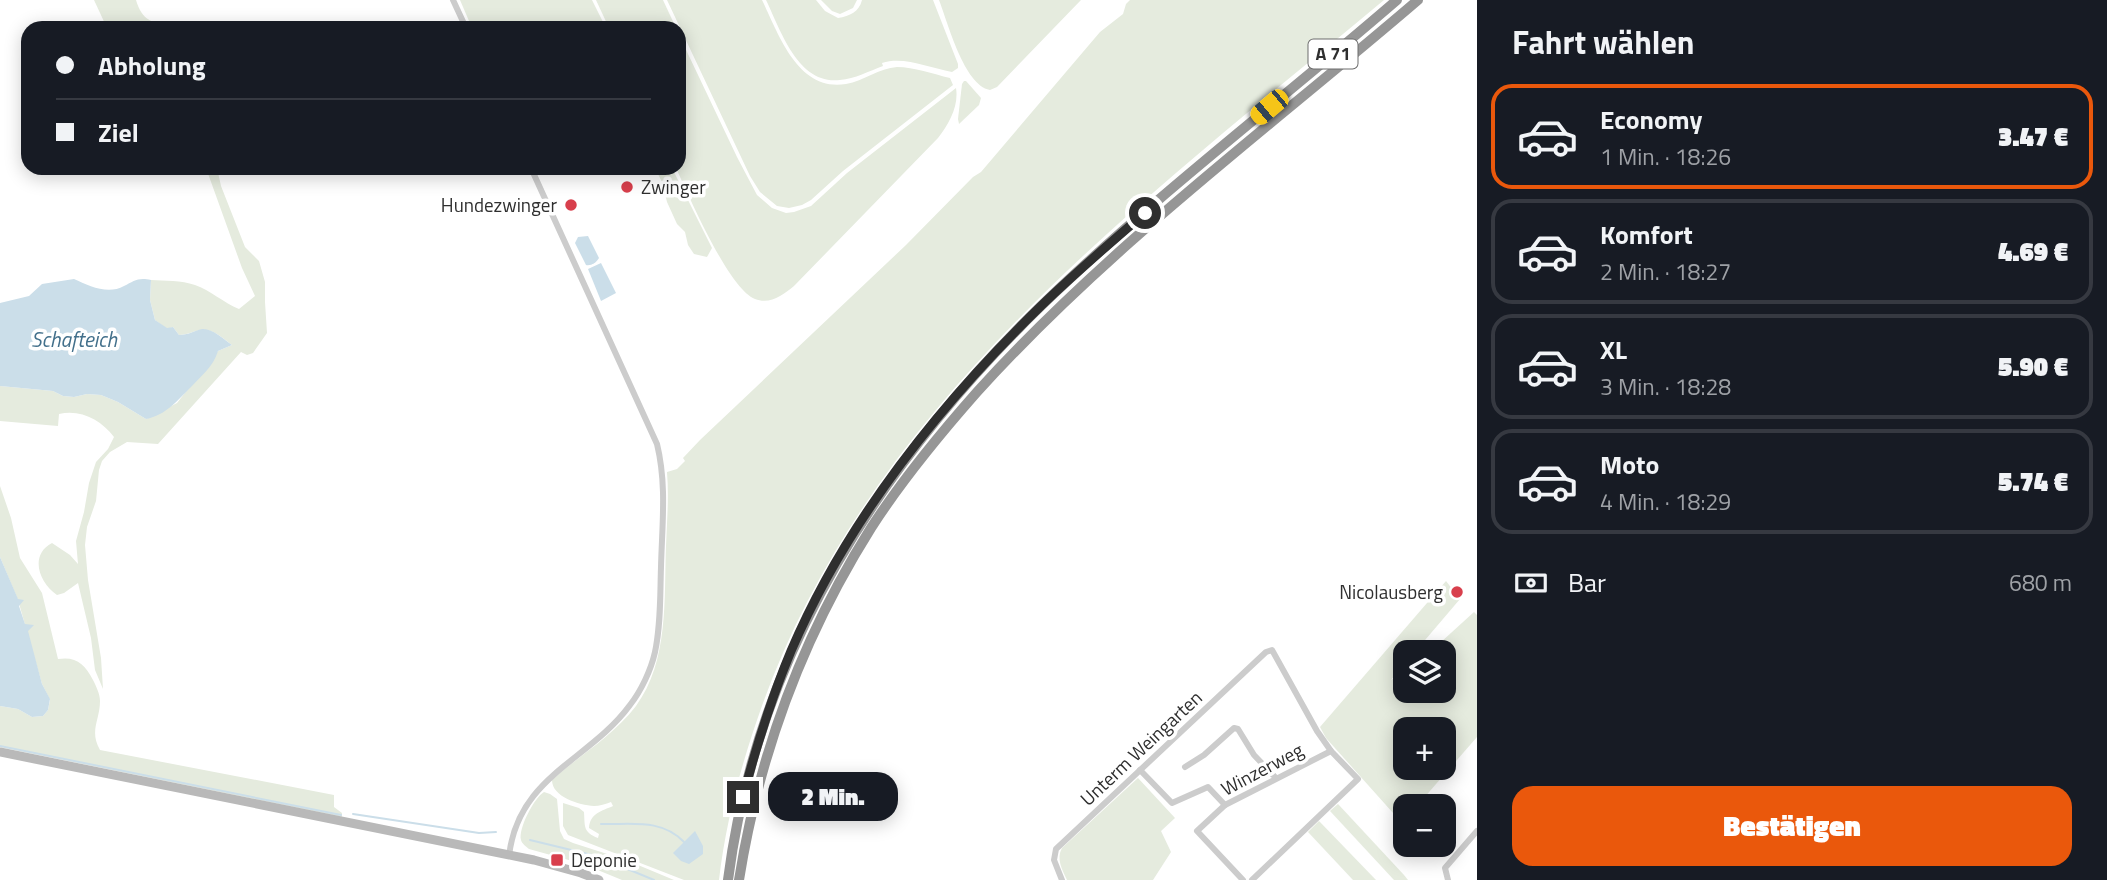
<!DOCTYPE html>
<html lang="de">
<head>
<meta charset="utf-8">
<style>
  :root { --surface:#171b24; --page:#20242c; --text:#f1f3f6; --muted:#9ea1a6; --line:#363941; --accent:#ea580c }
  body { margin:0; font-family:"Titillium Web",sans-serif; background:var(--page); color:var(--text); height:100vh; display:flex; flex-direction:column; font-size:26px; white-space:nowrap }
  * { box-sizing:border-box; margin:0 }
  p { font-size:23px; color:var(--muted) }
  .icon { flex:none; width:38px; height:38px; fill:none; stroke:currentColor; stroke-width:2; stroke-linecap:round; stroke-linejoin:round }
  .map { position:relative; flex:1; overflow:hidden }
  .side { display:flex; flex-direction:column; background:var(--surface); width:630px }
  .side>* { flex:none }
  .hud { position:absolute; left:21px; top:21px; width:665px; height:154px; border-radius:21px; box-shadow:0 4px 18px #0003; display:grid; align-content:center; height:154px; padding:0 35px; background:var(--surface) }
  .controls { position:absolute; left:1393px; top:640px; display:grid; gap:14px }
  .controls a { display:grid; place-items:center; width:63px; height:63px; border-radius:14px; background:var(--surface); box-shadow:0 4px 18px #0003; font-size:35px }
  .end { position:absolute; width:32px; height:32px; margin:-16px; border:9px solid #2f2f2f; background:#fff; box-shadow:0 0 0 4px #fff }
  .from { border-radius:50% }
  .bubble { position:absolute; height:49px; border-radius:21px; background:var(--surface); box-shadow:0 4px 18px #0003; font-size:23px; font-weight:800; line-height:49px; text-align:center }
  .car { position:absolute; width:21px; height:42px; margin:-21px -10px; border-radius:9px; box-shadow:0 0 5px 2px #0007; background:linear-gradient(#f5c518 24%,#345 0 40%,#f5c518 0 76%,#345 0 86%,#f5c518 0) }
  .hud b { display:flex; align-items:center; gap:24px; height:66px; font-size:26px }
  .hud b+b { border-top:2px solid var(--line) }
  .hud i { width:18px; height:18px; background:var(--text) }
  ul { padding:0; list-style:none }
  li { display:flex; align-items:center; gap:21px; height:105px; margin:0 14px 10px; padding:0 21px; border:4px solid var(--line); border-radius:21px }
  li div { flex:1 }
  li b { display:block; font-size:26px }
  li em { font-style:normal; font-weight:800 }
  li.on { border-color:var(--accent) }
  li>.icon { width:63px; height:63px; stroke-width:1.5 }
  h2 { padding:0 35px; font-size:32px; line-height:84px }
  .pay { display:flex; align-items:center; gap:18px; height:77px; padding:0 35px; font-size:26px }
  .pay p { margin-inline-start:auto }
  .button { display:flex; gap:14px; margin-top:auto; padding:14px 35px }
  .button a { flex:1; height:80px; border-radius:21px; background:var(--accent); color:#fff; font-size:28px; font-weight:800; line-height:80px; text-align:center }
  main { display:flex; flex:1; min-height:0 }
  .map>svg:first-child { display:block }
</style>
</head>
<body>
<main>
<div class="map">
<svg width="1477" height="880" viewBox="0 0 1477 880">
  <rect width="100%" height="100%" fill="#fff"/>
  <!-- green -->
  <g fill="#e5ebde" fill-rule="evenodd">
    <path d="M94 0H136C145 32 170 24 196 21L205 28H107Z"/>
    <polygon points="460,0 592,0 606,28 472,28"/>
    <polygon points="596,0 663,0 676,28 609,28"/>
    <path d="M667 0H762C779 35 798 92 846 84 864 81 879 68 897 67 914 67 933 74 950 78L953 85 843 171 811 200 802 205 789 208 777 206 760 192 750 176Z"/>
    <path d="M766 0H816L825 11 838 18C850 16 859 12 862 0H933L958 64V68L952 72C929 68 904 56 882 63L883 66C869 71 855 79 840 80 798 85 781 31 766 0Z"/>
    <polygon points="821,0 857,0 853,8 840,14 832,11"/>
    <path d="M939 0H1081L997 87 990 90C964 85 948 23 939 0Z"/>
    <path d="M1130 0H1384C1144 200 873 399 763 703 742 761 726 820 719 880H684L568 835 563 826V803L579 808 584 812C585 827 583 832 598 838L599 834 589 828C590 813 602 811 613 806L611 802C606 804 599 806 594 806 579 805 552 797 552 780 580 755 613 736 636 706 669 661 664 599 666 546 667 521 669 497 667 472L677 469 685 461 683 458 700 440 906 245 973 177 981 172 1100 32 1123 14 1126 4Z"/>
    <path d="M679 35 737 157 757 195 772 208 786 213 794 212 811 206 847 173 956 88C959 106 949 124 938 138L794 286C783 295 770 305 755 299 728 288 689 196 676 168H679Z"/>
    <polygon points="964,81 966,81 981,98 979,105 959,124 958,119 962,84"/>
    <path d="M206 168H217L221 186 245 247 259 261 265 282V302L267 333 253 353 247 355 241 352 158 444 127 442 110 452 102 461 99 470 96 501 87 527 85 545 88 580 101 658 103 689 95 670 91 638 78 583 64 593 57 595C39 583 29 555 52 543L70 555 78 564 76 541 84 512 89 483 96 462 108 449 114 437C101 420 81 409 59 414L58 426 0 421V386L53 391 63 396 74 397 87 394 101 395 118 402 146 419 177 403 218 351 232 345C224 339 212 328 201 330 193 331 187 335 179 335L173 327 167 329 155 320 150 300 151 280C165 281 181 280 195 285 210 290 224 303 239 309L255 296 242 268Z"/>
    <polygon points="655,168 672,168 712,248 707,257 694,254 688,245 685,232 677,224 667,202 662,182"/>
    <path d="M0 486 11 518 20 558 42 593 58 659C76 656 85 664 93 680 96 686 100 694 100 701 100 720 89 731 100 750L334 795V807L342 813V817L0 747V706L18 709 32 717 43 716 48 710 50 700 42 684 18 600 0 557Z"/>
    <path d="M1446 581 1460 599 1414 653H1405V663L1391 680 1405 672V691H1444V653H1429L1474 612 1477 615V737L1416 807H1405V819L1402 823 1326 738 1320 727ZM1405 730H1444V768H1405Z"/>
    <path d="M1138 778 1175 818 1161 831 1171 852 1153 880H1067C1062 869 1056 859 1062 848Z"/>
    <path d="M544 792 550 794 557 799 560 831 564 839 573 843 626 860 674 880H622L583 864 529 849C526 846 522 844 521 840 518 829 534 798 544 792Z"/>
    <polygon points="1338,804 1404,875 1408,880 1394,880 1330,811"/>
    <polygon points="1319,821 1376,880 1353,880 1308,832"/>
  </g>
  <!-- water -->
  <g fill="#cbdee9">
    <path d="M588 236 599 258C596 263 591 266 586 265L575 243 578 237Z"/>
    <polygon points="601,263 616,293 601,301 588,269"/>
    <path d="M74 279C89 286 108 295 124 286 134 281 138 277 151 280L150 300 155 320 167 328 173 327 179 335C188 335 194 331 202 329 212 328 224 339 232 345L218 351C213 367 202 375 191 387 177 401 166 415 146 419L118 402 101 395 87 394 74 397 63 396 53 391 0 386V303L29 296 42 284Z"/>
    <polygon points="0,557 18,599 24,600 19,606 25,624 34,625 28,631 42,684 50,699 48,710 43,716 32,717 18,709 0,706"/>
    <polygon points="695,831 703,846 703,854 689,864 681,861 673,853"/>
  </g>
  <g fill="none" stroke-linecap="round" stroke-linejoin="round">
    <!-- stream -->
    <g stroke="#cbdee9" stroke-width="2">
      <polyline points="0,746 341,815"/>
      <polyline points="353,814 479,833 496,832"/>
      <path d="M601 824C631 825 661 818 684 842"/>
      <polyline points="530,840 596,856 654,880"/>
    </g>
    <!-- street -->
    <g stroke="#ccc" stroke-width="6">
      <polyline points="453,0 466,28"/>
      <polyline points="1185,767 1204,755 1234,728 1238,729 1254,755 1276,778"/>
      <polyline points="1140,770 1172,803 1208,787 1225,805"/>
      <path d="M509 856C518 776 589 761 630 705 641 691 651 670 655 652 661 624 660 595 661 567 662 525 667 485 657 444L531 168"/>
      <polyline points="1062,880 1054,860 1056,849 1266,652 1272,650 1317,731 1331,751 1358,779 1252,880"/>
      <polyline points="1243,880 1197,831 1225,805 1331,751"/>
      <polyline points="1448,880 1445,868 1477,831"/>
    </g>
    <!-- secondary -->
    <polyline stroke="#b9b9b9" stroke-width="9" points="0,752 534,860 581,873 599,880"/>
    <!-- highway -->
    <g stroke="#969696" stroke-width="10">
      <path d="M728 880C757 652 880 463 1042 305 1154 197 1279 102 1397 0"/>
      <path d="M739 880C759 754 803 636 871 528 902 480 939 435 977 392 1109 246 1269 128 1418 0"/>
    </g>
  </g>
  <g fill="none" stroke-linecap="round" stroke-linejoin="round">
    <!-- route -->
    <path stroke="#2f2f2f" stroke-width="9" d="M743 797C756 747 771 699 791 651 847 520 940 404 1042 305 1075 273 1110 243 1145 213"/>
  </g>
  <!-- markers -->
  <g fill="#d83f4c" stroke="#fff" stroke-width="2.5">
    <circle cx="627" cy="187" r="7"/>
    <circle cx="571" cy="205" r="7"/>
    <circle cx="1457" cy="592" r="7"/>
    <rect x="550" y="853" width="14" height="14" rx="3.5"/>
  </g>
  <g text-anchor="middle" stroke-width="7" stroke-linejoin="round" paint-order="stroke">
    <!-- shield labels -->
    <rect fill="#fff" stroke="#6d6d6d" stroke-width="2" x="1308.5" y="39.5" width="49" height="29" rx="5"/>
    <g font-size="18" font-weight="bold" fill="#2f2f2f">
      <text x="1333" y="60">A 71</text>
    </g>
    <!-- poi labels -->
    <g font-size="19" fill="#2f2f2f" stroke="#fff" text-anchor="start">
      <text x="641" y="194">Zwinger</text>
      <text x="557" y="212" text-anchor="end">Hundezwinger</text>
      <text x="1443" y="599" text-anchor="end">Nicolausberg</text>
      <text x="571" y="867">Deponie</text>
    </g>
    <!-- street labels -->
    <g font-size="19" fill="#2f2f2f" stroke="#fff">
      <text transform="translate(1141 748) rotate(-43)" y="7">Unterm Weingarten</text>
      <text transform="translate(1262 769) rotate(-28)" y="7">Winzerweg</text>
    </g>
    <!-- water labels -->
    <g font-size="21" font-style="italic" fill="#43708b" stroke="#fff">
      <text x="74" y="347">Schafteich</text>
    </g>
  </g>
</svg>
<div class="controls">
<a><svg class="icon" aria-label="layers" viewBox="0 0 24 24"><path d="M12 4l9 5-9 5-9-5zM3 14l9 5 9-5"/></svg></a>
<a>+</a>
<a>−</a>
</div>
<i class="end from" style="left:1145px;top:213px"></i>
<i class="end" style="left:743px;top:797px"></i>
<div class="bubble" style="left:768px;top:772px;width:130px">2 Min.</div>
<i class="car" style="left:1269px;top:107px;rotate:230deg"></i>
<div class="hud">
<b><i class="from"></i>Abholung</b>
<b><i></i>Ziel</b>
</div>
</div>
<section class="side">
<h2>Fahrt wählen</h2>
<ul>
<li class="on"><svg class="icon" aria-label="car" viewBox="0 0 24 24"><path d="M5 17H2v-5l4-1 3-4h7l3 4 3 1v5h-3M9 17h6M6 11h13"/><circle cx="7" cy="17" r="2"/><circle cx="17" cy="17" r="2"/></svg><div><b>Economy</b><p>1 Min. · 18:26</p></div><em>3.47 €</em></li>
<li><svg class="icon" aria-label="car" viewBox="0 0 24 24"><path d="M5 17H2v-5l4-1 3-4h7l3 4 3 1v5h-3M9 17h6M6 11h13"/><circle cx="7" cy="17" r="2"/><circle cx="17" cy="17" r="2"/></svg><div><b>Komfort</b><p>2 Min. · 18:27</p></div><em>4.69 €</em></li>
<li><svg class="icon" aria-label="car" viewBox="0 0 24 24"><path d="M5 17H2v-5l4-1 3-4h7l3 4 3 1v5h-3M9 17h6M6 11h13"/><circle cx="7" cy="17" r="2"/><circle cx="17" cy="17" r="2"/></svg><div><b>XL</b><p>3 Min. · 18:28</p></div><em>5.90 €</em></li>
<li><svg class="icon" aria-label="car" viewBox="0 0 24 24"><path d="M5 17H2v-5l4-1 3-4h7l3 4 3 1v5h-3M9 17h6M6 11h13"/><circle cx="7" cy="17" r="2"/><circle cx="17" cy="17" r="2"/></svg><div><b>Moto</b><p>4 Min. · 18:29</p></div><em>5.74 €</em></li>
</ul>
<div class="pay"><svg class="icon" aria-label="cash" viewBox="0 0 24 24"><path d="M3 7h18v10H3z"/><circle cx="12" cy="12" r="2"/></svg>Bar<p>680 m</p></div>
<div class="button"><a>Bestätigen</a></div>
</section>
</main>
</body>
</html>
